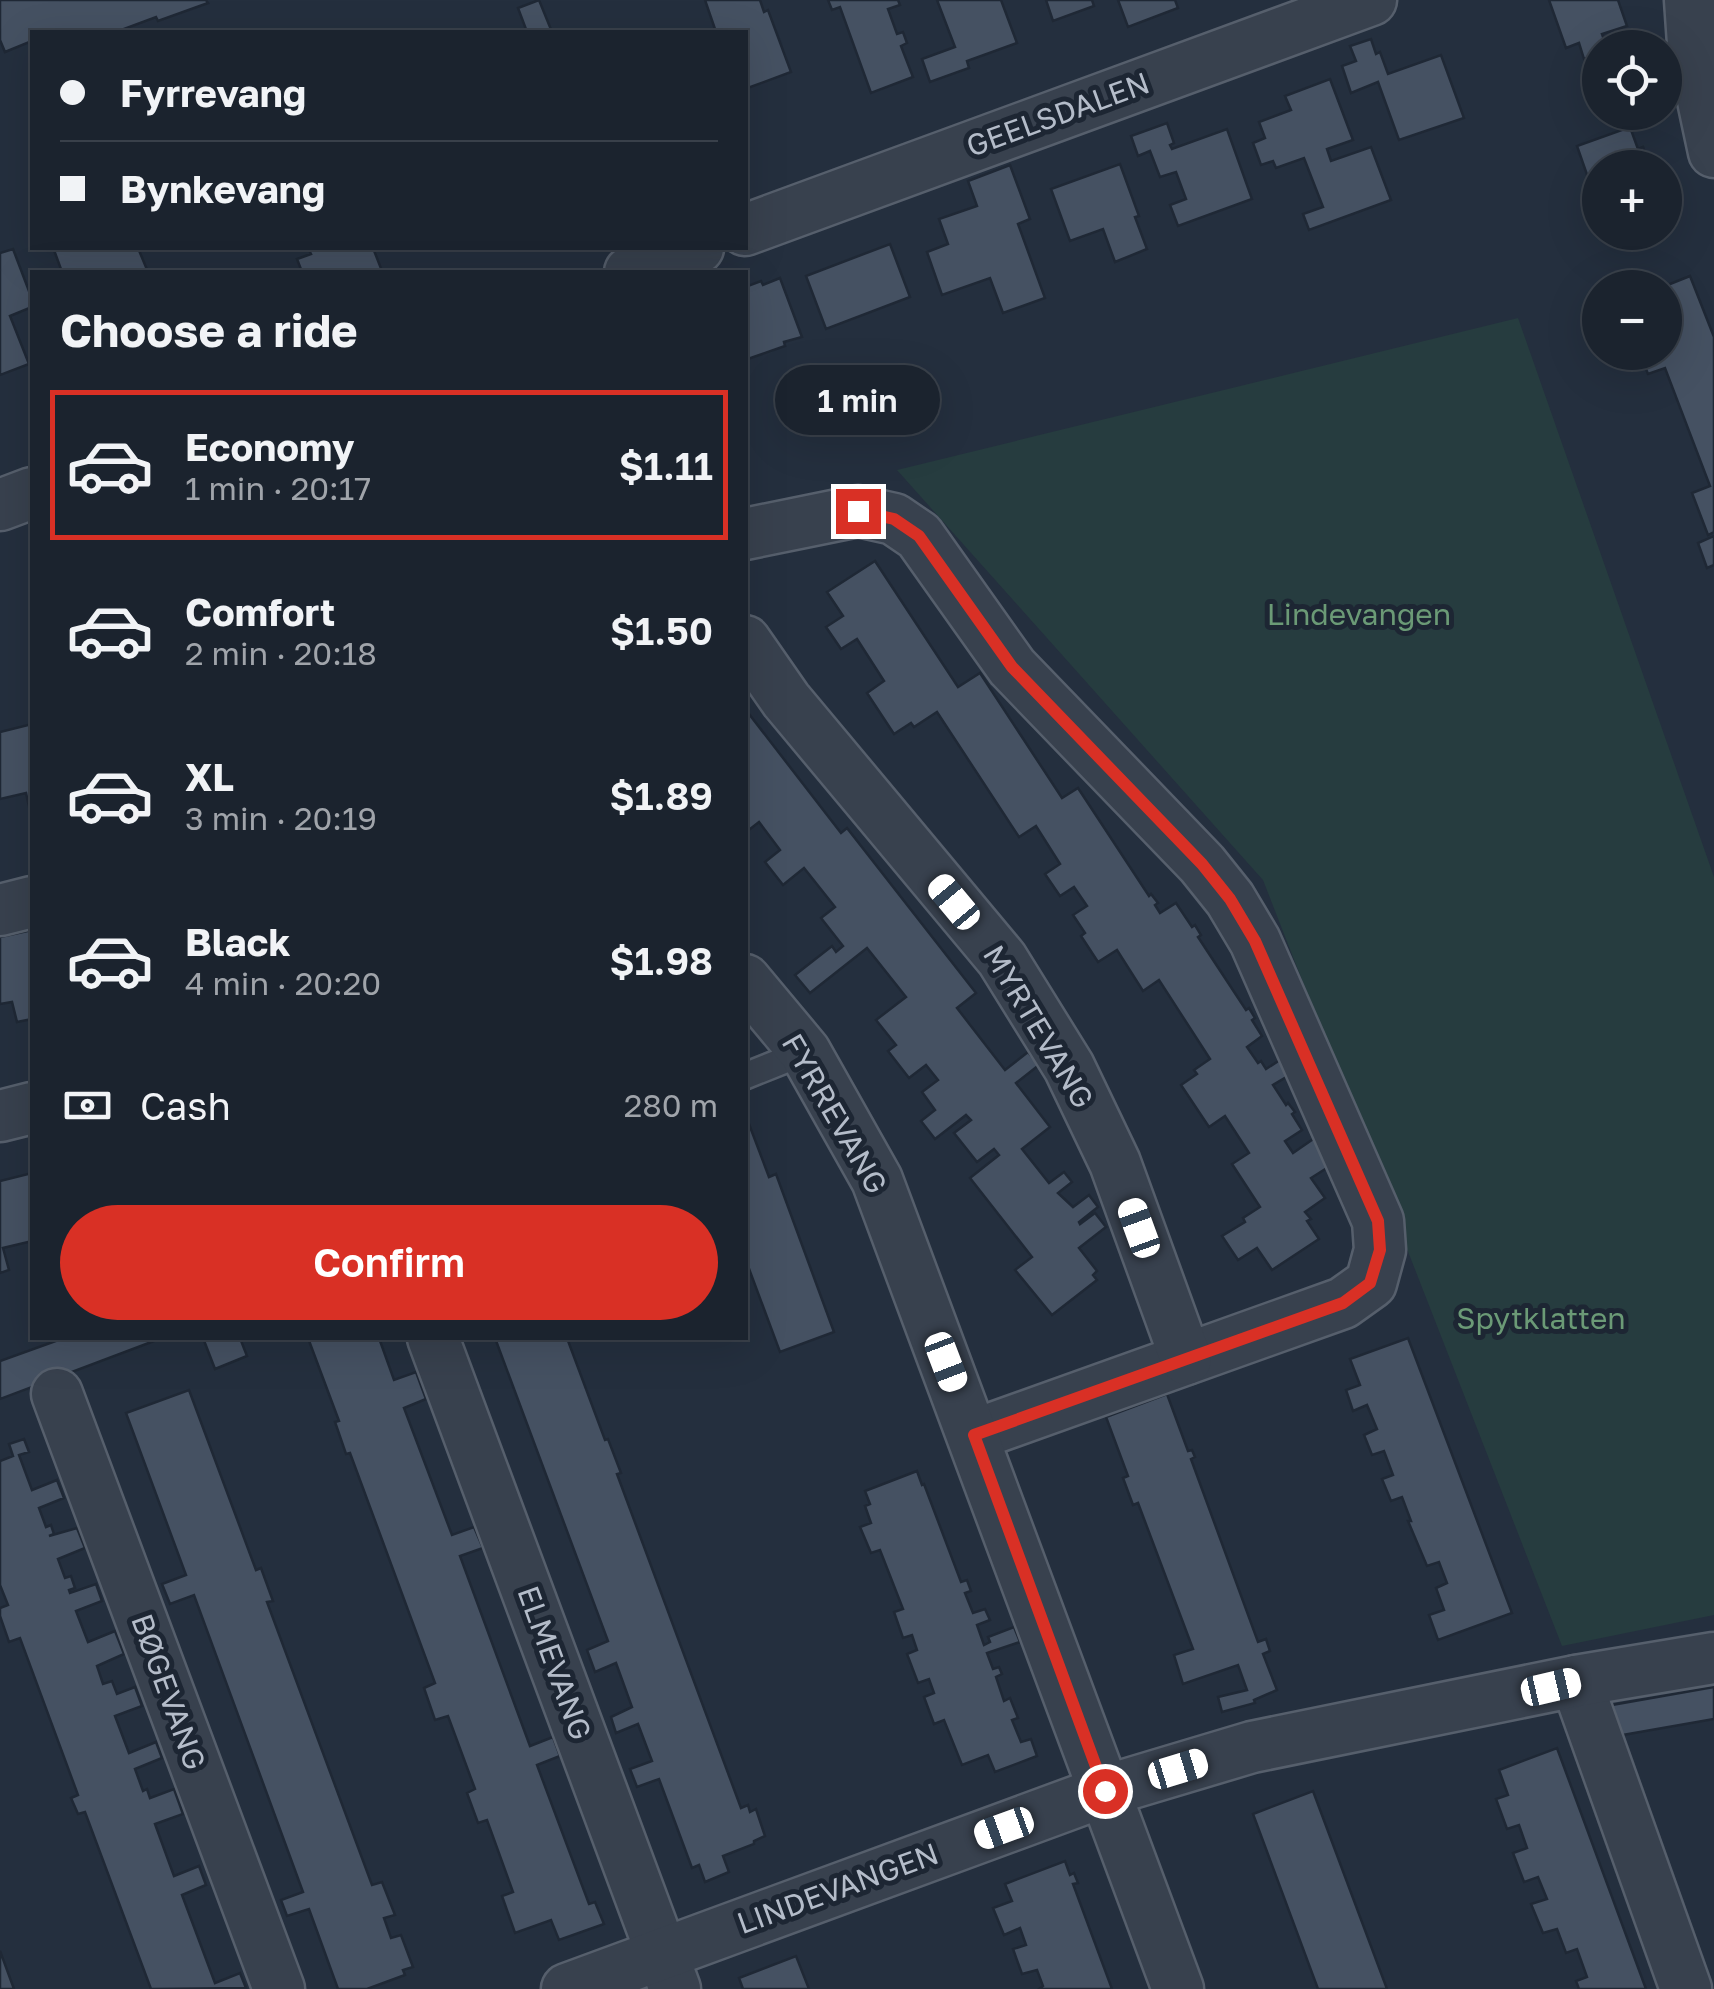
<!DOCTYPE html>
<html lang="en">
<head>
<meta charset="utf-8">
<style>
  :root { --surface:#1b232e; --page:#242b36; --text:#f1f3f6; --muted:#a0a4aa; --line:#39404a; --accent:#d93025 }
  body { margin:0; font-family:"Golos Text",sans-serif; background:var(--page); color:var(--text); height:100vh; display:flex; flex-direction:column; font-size:38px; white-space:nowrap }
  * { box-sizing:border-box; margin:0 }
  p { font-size:32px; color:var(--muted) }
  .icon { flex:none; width:55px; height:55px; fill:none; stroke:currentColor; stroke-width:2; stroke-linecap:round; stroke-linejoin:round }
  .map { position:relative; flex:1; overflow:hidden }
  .details { position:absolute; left:30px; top:270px; width:718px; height:1070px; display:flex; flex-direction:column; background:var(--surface); border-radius:0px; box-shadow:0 10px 40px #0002,0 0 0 2px var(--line) }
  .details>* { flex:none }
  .banner { position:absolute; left:30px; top:30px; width:718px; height:220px; border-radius:0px; box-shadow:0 10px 40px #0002,0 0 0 2px var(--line); display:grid; align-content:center; height:220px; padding:0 30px; background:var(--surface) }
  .controls { position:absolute; left:1582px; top:30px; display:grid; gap:20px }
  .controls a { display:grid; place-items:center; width:100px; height:100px; border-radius:50%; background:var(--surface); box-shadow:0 10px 40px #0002,0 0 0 2px var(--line); font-size:50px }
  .end { position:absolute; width:45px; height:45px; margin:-22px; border:12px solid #d93025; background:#fff; box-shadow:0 0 0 5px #fff }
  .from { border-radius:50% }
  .bubble { position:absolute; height:70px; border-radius:35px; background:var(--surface); box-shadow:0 10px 40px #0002,0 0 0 2px var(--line); font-size:32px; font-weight:600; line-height:70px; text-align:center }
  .car { position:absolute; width:30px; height:60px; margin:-30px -15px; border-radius:12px; box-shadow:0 0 8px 2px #0007; background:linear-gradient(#fff 24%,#345 0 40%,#fff 0 76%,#345 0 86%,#fff 0) }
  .banner b { display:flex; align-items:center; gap:35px; height:95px; font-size:38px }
  .banner b+b { border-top:2px solid var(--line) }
  .banner i { width:25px; height:25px; background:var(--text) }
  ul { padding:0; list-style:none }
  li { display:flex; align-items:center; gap:30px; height:150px; margin:0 20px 15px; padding:0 10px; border:5px solid transparent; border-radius:0px }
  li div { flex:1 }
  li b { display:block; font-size:38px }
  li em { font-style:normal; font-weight:600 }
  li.selected { border-color:var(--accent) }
  li>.icon { width:90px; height:90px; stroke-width:1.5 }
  h2 { padding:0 30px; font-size:45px; line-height:120px }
  .pay { display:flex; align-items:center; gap:25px; height:110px; padding:0 30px; font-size:38px }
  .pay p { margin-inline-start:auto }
  .button { display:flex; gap:20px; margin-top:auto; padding:20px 30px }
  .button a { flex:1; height:115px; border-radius:60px; background:var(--accent); color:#fff; font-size:40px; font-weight:600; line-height:115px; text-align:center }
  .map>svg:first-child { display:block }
</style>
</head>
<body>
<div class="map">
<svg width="1714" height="1989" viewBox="0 0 1714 1989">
  <rect width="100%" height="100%" fill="#242f3e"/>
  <!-- green -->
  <polygon fill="#263c3f" points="1518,318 1714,877 1714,1615 1562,1646 1263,880 897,470"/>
  <!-- building -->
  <g fill="#455162" stroke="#1f2835" stroke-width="2.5">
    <polygon points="0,0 206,0 208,3 158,21 156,17 116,32 61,32 60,30 54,32 32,32 32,41 5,52 0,40"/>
    <polygon points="539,0 552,32 527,32 518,8"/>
    <polygon points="705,0 760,0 764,12 768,10 791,72 745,89 745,32 716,32"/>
    <polygon points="828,0 898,0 900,5 888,9 897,34 903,32 907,43 901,46 913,77 871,93 840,7 832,10"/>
    <polygon points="937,0 1001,0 1017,43 967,61 969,68 930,82 922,59 955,47"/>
    <polygon points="1046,0 1092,0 1094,6 1053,21"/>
    <polygon points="1118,0 1175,0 1178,8 1128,27"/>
    <polygon points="1549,0 1618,0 1627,26 1602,34 1607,48 1600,48 1600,54 1584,59 1579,43 1566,48"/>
    <polygon points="1371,39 1376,54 1380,52 1388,74 1441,55 1464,118 1399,140 1378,82 1351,93 1342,66 1356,61 1350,46"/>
    <polygon points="1330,79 1353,140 1327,149 1331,161 1371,147 1391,200 1309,230 1303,214 1323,207 1304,158 1276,168 1273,161 1261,165 1253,143 1265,138 1259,122 1291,110 1285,96"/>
    <polygon points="1167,123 1174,143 1170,145 1172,149 1227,129 1252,199 1178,226 1170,205 1186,199 1176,172 1160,177 1150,151 1138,156 1131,136"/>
    <polygon points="1630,127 1638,149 1643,147 1647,158 1642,161 1644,168 1600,168 1600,207 1592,210 1585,191 1592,189 1577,146"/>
    <polygon points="1120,164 1139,216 1135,217 1147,249 1115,262 1103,229 1070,241 1051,189"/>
    <polygon points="1010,165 1030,219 1018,224 1045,298 1003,313 990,278 942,295 927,252 948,244 939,219 977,206 968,181"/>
    <polygon points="1665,190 1674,215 1665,218"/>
    <polygon points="890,244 910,297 826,329 806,276"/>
    <polygon points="60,248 138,248 148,272 62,272 54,250"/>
    <polygon points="308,248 373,248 382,271 302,272 297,259 311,254"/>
    <polygon points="13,249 32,299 32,307 10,316 29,364 0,375 0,253"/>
    <polygon points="1690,276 1714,337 1714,532 1708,535 1692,493 1710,486 1665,368 1648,374 1639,352 1665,352 1665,288 1660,288"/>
    <polygon points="780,278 802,337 784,342 785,346 745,360 745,287 761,281 763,285"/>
    <polygon points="1714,536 1714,565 1707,568 1698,543"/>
    <polygon points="875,561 958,687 980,673 1062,798 1078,788 1149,896 1151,894 1158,903 1155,905 1160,913 1176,903 1192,927 1195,925 1201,935 1198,937 1246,1010 1249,1008 1255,1018 1252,1020 1262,1036 1247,1047 1258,1063 1261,1061 1266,1069 1283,1058 1293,1073 1273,1085 1286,1105 1288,1103 1295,1112 1292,1114 1302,1130 1285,1141 1293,1153 1319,1135 1330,1166 1311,1178 1325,1198 1305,1212 1311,1219 1307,1221 1319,1239 1272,1270 1257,1248 1238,1260 1222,1236 1245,1222 1243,1218 1260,1207 1232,1164 1249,1153 1225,1116 1209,1127 1181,1085 1197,1074 1194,1070 1210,1059 1159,980 1143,991 1117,950 1098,962 1081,936 1085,933 1073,915 1087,906 1074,887 1060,896 1045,874 1060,864 1036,826 1019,837 937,712 914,727 911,723 894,734 867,693 884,681 857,639 841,649 826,627 843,616 827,592"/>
    <polygon points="749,714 841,833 847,828 976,993 957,1008 1005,1070 1028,1052 1039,1065 1016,1083 1050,1127 1022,1149 1049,1183 1064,1172 1072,1182 1058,1193 1073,1207 1089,1195 1098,1207 1079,1222 1080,1224 1095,1213 1106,1227 1079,1248 1097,1271 1093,1275 1097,1280 1052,1315 1015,1270 1032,1257 970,1178 999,1155 994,1149 977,1162 954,1133 971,1120 966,1115 935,1139 921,1121 935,1110 922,1092 938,1080 926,1065 909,1078 888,1051 896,1045 876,1020 906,997 867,948 810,993 795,975 832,946 836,952 843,946 821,918 835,907 804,868 783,885 765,862 780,850 759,822 745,833 745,717"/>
    <polygon points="32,724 32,820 26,793 0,799 0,732"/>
    <polygon points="32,930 32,1019 17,1022 12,1002 0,1004 0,937"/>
    <polygon points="749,1124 769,1177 776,1174 834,1332 780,1352 745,1258 745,1126"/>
    <polygon points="32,1173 32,1244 32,1241 3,1248 9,1270 0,1273 0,1181"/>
    <polygon points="64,1338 162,1338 0,1399 0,1361"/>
    <polygon points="203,1338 240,1338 247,1356 215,1369"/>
    <polygon points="308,1338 379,1338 394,1380 416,1372 426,1399 404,1408 452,1535 474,1527 483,1548 460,1556 530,1746 553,1737 560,1756 537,1765 589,1904 595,1902 604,1924 559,1940 551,1920 515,1933 502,1896 513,1892 487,1820 478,1823 467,1793 475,1789 448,1716 435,1720 424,1688 435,1683 350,1453 346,1454 335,1422 339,1421"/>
    <polygon points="495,1338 567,1338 605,1440 608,1439 621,1473 617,1474 741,1808 748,1805 750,1812 756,1809 765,1836 754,1841 754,1844 723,1856 729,1872 705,1882 699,1865 692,1868 659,1779 637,1787 630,1769 652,1761 638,1724 616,1733 611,1717 632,1707 616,1663 595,1672 587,1650 608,1641"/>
    <polygon points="1408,1338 1512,1613 1438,1640 1429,1615 1444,1610 1436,1588 1447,1583 1439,1562 1427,1566 1408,1521 1411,1521 1402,1497 1391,1501 1382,1479 1393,1475 1384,1451 1372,1455 1364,1435 1377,1429 1367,1405 1353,1411 1346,1390 1360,1385 1350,1359"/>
    <polygon points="189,1390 256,1570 261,1568 273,1601 267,1602 372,1885 382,1882 395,1915 384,1918 391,1938 401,1935 413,1967 403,1970 405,1975 367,1989 338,1989 309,1909 287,1916 281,1900 303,1892 194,1595 170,1604 162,1584 186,1575 126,1413"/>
    <polygon points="1167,1394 1188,1451 1192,1450 1195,1457 1191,1459 1258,1642 1266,1639 1270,1651 1263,1654 1277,1690 1254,1700 1255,1703 1222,1712 1218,1697 1247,1690 1238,1665 1183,1684 1174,1655 1193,1649 1138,1503 1133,1505 1123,1478 1128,1476 1106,1417"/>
    <polygon points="24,1439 29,1452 19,1455 32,1490 57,1480 64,1498 39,1508 46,1527 51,1525 54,1534 49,1536 77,1528 85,1548 58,1559 65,1578 71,1576 75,1588 69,1590 70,1593 96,1584 102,1601 76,1611 88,1642 115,1631 124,1654 97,1666 103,1684 112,1681 117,1694 135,1687 142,1706 115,1716 129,1753 156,1742 162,1758 135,1769 143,1791 147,1789 150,1798 174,1789 183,1814 155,1824 174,1876 199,1866 206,1885 182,1895 215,1983 240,1973 246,1988 151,1989 85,1812 78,1814 71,1798 78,1795 20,1638 9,1642 0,1616 0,1608 8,1605 0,1585 0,1461 13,1456 9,1444"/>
    <polygon points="917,1471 922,1485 924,1484 961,1582 967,1580 971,1591 965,1593 973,1613 985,1609 990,1620 977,1625 984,1645 990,1642 988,1637 1014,1627 1020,1642 987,1653 993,1669 999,1667 1002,1674 996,1677 1004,1701 1010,1698 1018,1718 1012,1720 1021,1742 1031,1739 1037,1756 995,1772 988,1755 962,1765 944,1720 934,1724 924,1697 934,1693 929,1679 918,1683 907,1654 917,1650 912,1635 903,1638 894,1612 903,1609 880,1550 871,1553 860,1527 871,1523 865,1506 870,1504 865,1491"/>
    <polygon points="1714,1687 1714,1719 1617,1736 1612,1705"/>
    <polygon points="1557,1748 1646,1989 1579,1989 1576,1981 1587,1977 1577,1949 1566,1953 1557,1929 1543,1933 1531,1904 1547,1899 1538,1877 1524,1882 1513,1853 1527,1848 1519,1825 1507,1829 1496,1799 1508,1795 1499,1770"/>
    <polygon points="1313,1791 1387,1989 1318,1989 1253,1814"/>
    <polygon points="1065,1861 1070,1875 1074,1873 1078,1883 1073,1884 1112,1989 1039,1989 1043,1986 1037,1970 1022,1974 1013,1949 1026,1945 1020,1928 1004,1935 993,1908 1012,1901 1005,1884"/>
    <polygon points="0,1951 14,1989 0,1989"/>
    <polygon points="796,1956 809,1989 743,1989 739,1978"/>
  </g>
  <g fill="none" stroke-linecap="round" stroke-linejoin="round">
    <!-- service casing -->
    <g stroke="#565f6c" stroke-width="30">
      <polyline id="service" points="745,1076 805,1052"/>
    </g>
    <!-- minor casing -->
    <g stroke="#565f6c" stroke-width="55">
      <g id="minor">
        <polyline points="1690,0 1694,58 1714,152"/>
        <polyline points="745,230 1371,0"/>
        <polyline points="630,272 698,248"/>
        <polyline points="0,505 32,493"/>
        <polyline points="745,534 858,511 894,519 919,536 1012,667 1202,864 1230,899 1255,941 1378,1221 1380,1250 1371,1283 1343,1303 974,1435"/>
        <polyline points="745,641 786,700 1002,959 1069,1067 1115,1163 1186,1359"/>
        <polyline points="0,910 32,902"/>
        <polyline points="745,980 805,1052 877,1180 1178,1989"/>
        <polyline points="0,1116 32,1108"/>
        <polyline points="433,1338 675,1989"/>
        <polyline points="57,1394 279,1989"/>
        <polyline points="1576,1681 1686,1989"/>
        <polyline points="567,1989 1105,1791 1252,1747 1576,1681 1714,1658"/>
      </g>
    </g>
    <!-- service -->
    <use href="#service" stroke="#38414e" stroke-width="25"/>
    <!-- minor -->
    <use href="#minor" stroke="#38414e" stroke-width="50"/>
  </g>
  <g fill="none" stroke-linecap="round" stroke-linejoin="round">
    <!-- route -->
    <polyline stroke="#d93025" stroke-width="12" points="858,511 894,519 919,536 1012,667 1202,864 1230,899 1255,941 1378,1221 1380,1250 1370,1283 1343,1303 974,1435 1105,1791"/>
  </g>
  <g text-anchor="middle" stroke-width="10" stroke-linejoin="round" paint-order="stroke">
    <!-- street labels -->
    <g font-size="30" fill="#b4bcc9" stroke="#1d2633">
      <text transform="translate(1058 115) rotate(-20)" y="10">GEELSDALEN</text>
      <text transform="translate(1038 1027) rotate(59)" y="10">MYRTEVANG</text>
      <text transform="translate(834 1114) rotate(60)" y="10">FYRREVANG</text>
      <text transform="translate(554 1663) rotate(70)" y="10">ELMEVANG</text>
      <text transform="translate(168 1692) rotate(70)" y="10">BØGEVANG</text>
      <text transform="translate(838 1889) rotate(-20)" y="10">LINDEVANGEN</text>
    </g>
    <!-- park labels -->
    <g font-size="30" fill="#6b9a76" stroke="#1d2633">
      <text x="1359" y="625">Lindevangen</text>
      <text x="1541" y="1329">Spytklatten</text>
    </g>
  </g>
</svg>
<div class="controls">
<a><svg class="icon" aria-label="locate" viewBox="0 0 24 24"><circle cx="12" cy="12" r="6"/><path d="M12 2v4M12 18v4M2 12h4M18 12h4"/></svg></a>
<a>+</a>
<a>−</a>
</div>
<i class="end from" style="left:1105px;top:1791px"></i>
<i class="end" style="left:858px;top:511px"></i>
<div class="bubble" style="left:775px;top:365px;width:165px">1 min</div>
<i class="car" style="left:954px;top:902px;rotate:320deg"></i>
<i class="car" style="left:1139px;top:1228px;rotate:340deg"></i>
<i class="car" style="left:946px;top:1362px;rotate:159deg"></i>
<i class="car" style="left:1551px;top:1687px;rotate:77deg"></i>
<i class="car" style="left:1178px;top:1769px;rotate:73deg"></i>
<i class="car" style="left:1004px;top:1828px;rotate:250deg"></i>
<div class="banner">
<b><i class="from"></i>Fyrrevang</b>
<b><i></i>Bynkevang</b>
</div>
<section class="details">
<h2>Choose a ride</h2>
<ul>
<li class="selected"><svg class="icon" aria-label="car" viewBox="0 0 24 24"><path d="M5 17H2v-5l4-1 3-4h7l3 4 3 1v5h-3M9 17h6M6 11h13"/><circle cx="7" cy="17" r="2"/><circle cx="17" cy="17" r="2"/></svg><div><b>Economy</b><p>1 min · 20:17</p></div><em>$1.11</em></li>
<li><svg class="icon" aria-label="car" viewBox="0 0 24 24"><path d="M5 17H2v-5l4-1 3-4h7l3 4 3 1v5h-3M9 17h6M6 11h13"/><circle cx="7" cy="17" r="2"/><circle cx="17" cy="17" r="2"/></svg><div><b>Comfort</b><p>2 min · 20:18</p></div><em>$1.50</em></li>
<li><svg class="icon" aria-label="car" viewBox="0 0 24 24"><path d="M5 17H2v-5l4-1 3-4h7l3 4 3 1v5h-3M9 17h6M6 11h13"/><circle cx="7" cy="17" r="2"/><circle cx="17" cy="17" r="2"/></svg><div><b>XL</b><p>3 min · 20:19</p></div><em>$1.89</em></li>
<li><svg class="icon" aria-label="car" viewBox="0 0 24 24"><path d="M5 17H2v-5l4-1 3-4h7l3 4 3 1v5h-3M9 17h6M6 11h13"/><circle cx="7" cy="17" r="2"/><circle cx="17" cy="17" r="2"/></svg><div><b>Black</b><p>4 min · 20:20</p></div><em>$1.98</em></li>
</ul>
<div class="pay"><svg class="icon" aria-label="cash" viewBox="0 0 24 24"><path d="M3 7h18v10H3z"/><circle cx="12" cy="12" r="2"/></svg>Cash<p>280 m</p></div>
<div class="button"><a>Confirm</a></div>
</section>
</div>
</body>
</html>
